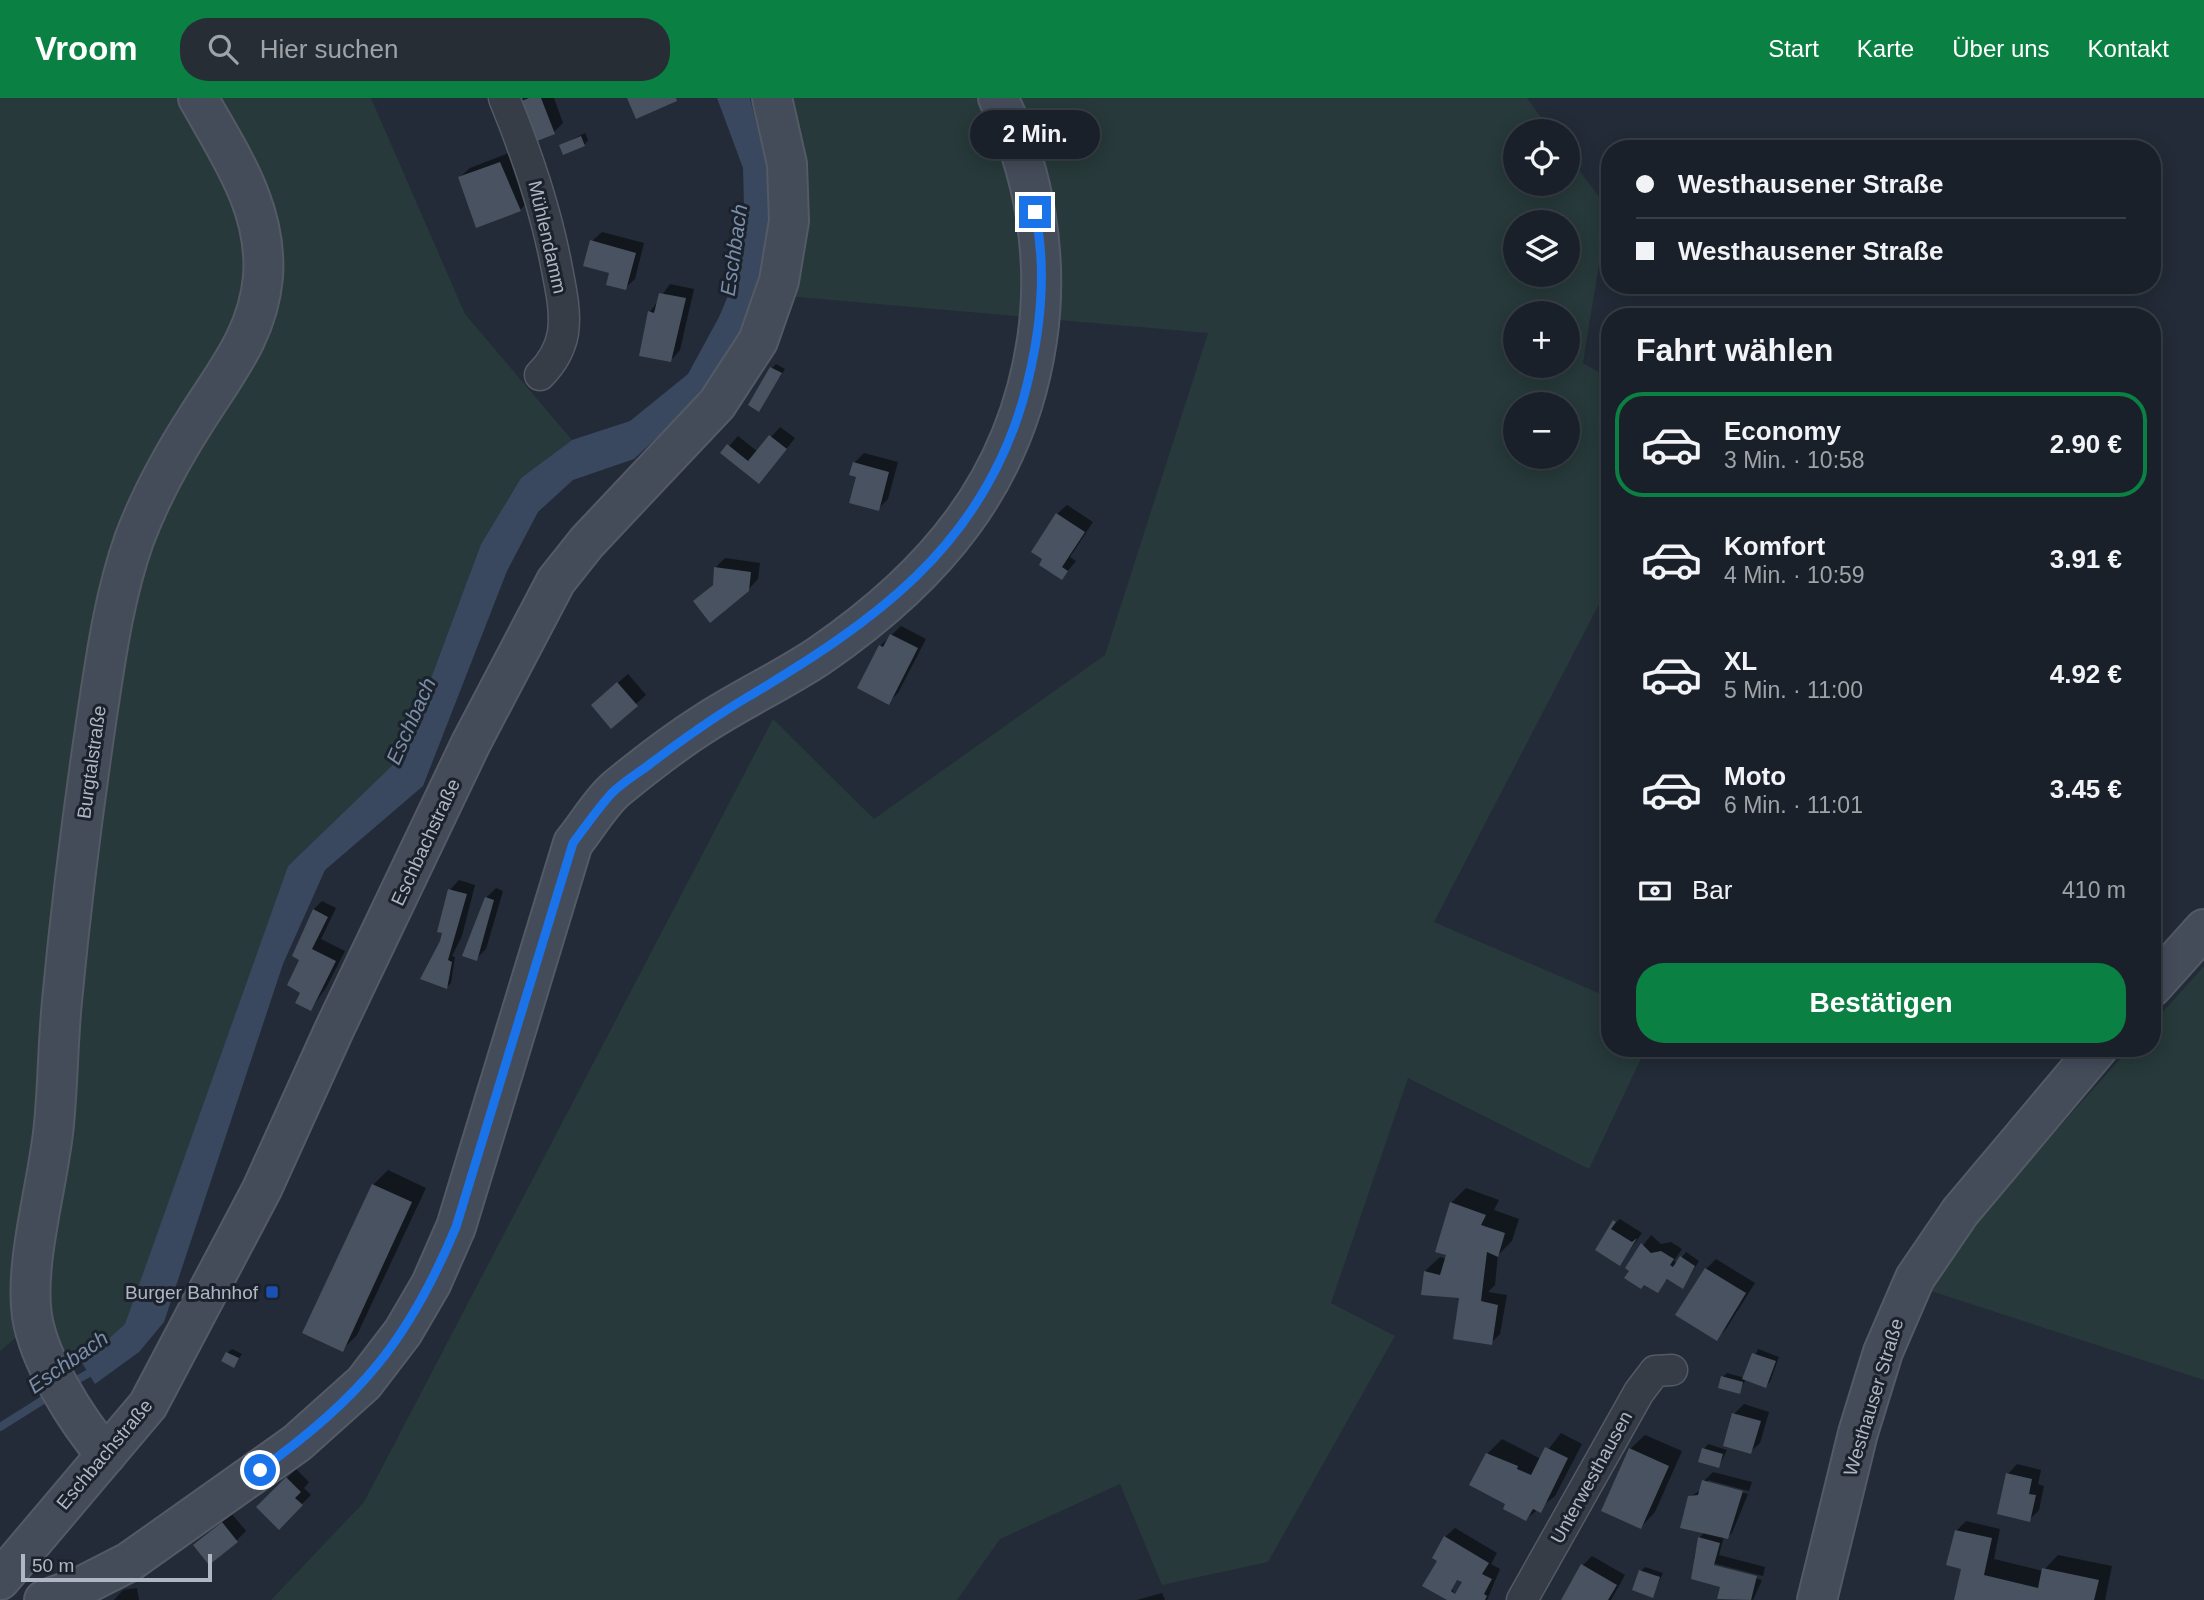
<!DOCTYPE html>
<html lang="de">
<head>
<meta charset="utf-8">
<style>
  :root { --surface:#1a2029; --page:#272d35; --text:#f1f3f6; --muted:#9fa3a8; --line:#383e46; --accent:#0b8043 }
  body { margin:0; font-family:Helvetica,sans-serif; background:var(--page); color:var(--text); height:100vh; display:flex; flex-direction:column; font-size:26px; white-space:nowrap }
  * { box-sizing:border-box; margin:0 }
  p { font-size:23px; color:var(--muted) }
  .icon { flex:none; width:38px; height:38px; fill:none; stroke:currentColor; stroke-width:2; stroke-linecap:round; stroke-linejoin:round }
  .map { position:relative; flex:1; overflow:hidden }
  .drawer { position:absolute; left:1601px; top:210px; width:560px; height:749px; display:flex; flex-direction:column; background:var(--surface); border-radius:28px; box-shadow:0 4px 18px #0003,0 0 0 2px var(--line) }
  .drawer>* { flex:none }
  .hud { position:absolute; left:1601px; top:42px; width:560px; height:154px; border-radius:28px; box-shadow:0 4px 18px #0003,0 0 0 2px var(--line); display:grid; align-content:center; height:154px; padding:0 35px; background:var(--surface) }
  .buttons { position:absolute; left:1503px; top:21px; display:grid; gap:14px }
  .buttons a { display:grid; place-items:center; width:77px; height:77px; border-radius:50%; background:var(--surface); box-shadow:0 4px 18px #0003,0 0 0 2px var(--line); font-size:35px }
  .scale { position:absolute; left:21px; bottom:18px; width:191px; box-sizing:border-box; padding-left:7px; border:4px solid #b0b7c4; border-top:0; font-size:19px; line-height:24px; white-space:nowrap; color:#b0b7c4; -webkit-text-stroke:5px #1b222c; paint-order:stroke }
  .end { position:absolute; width:32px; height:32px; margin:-16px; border:9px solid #1a73e8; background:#fff; box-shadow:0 0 0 4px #fff }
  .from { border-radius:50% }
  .bubble { position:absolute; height:49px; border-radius:24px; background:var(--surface); box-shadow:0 4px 18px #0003,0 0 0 2px var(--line); font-size:23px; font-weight:700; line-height:49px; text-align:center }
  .hud b { display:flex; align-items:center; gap:24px; height:66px; font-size:26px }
  .hud b+b { border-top:2px solid var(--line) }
  .hud i { width:18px; height:18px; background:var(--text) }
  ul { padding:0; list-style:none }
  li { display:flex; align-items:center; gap:21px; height:105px; margin:0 14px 10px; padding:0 21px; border:4px solid transparent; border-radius:28px }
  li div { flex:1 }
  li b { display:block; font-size:26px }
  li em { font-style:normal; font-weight:700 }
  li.selected { border-color:var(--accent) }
  li>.icon { width:63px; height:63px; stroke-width:1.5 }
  h2 { padding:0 35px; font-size:32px; line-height:84px }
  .pay { display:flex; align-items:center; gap:18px; height:77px; padding:0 35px; font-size:26px }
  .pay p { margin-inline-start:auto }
  .primary-button { display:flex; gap:14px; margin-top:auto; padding:14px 35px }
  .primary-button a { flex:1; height:80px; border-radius:28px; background:var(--accent); color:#fff; font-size:28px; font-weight:700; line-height:80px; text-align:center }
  header { display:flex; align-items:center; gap:42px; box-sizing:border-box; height:98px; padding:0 35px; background:var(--accent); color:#fff }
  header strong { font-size:33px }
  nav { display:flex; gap:38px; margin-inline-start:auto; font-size:24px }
  .search { width:490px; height:63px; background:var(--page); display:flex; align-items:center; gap:18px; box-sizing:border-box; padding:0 24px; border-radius:28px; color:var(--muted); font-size:26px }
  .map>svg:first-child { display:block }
</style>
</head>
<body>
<header>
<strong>Vroom</strong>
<div class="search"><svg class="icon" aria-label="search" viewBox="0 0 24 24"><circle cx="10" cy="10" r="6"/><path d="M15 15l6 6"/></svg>Hier suchen</div>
<nav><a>Start</a><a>Karte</a><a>Über uns</a><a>Kontakt</a></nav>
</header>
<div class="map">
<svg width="2204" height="1502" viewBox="0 0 2204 1502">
  <rect width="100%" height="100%" fill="#222b37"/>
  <!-- green -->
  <g fill="#27393a" fill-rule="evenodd">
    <polygon points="0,0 371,0 465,216 572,342 521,380 481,446 402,658 288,768 125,1227 82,1265 56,1280 33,1225 0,1253"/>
    <path d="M789 0H1527L1551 33H1516V86H1568V57L1608 111 1583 265 1610 281V485L1434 824 1610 900V950H1646L1589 1071 1408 980 1331 1205 1395 1238 1268 1464 1162 1487 1120 1386 1000 1441 957 1502H271L364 1404 773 621 874 721 1105 557 1208 235 786 198ZM1516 124H1568V177H1516ZM1516 215H1568V268H1516ZM1516 306H1568V359H1516Z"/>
    <polygon points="2204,868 2204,1282 1931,1193 1983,1114 2130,950 2152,950 2153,925"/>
  </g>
  <!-- water -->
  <polygon fill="#39485f" points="717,0 750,0 768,74 769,107 767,141 754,206 730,255 685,313 634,361 573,382 538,414 507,473 423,688 325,772 283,866 164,1224 139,1254 95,1286 82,1265 125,1226 288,768 402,658 481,446 521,380 572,342 630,323 688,276 719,219 738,174 744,109 743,70"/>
  <!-- shadow -->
  <g fill="#0007" fill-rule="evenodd">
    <polygon points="524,0 554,0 563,25 554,34 518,6"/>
    <polygon points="585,35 588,42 584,47 561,47"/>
    <polygon points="509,55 530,102 520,112 460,79 470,70"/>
    <polygon points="602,134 644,145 635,181 625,190 592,143"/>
    <polygon points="670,186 694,191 680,252 671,262 650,214"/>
    <polygon points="776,266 785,271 759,312 772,270"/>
    <polygon points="780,329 795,340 768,374 723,355 738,338 758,354"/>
    <polygon points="864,355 898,364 888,401 878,411 858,378 854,365"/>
    <polygon points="1067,407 1093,424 1070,459 1076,463 1062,480 1057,416"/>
    <polygon points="725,460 760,465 758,481 748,492 695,503 715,485 716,469"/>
    <polygon points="901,528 926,541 898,595 889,604 880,548"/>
    <polygon points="628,576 646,597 611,628 603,598"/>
    <polygon points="459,782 475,787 462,838 452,858 455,859 451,885 447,889 442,843 450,792"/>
    <polygon points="496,790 503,793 486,851 476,861 486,800"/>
    <polygon points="322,803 336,810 321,841 345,853 326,890 311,911 303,893 302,862 312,813"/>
    <polygon points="388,1072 426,1090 357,1237 342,1252 373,1087"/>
    <polygon points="1466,1090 1499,1102 1494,1112 1519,1121 1512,1143 1498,1157 1495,1187 1488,1194 1507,1197 1500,1236 1491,1245 1461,1199 1425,1173 1440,1159 1446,1161 1448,1156 1438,1153 1452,1104"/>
    <polygon points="1620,1121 1642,1135 1620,1166 1610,1130"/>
    <polygon points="1651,1137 1661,1146 1671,1144 1682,1151 1674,1163 1677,1165 1686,1154 1699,1163 1683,1189 1669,1180 1658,1192 1627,1169"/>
    <polygon points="1716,1161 1755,1185 1726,1231 1717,1241 1706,1171"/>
    <polygon points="232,1251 242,1256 234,1268 227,1255"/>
    <polygon points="1758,1251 1779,1259 1770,1284 1766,1288 1746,1281 1739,1294 1723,1279 1727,1275 1745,1280"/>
    <polygon points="1744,1306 1769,1314 1760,1345 1750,1354 1734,1316"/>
    <polygon points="1561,1335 1582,1346 1555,1398 1526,1421 1508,1406 1487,1356 1502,1341 1541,1361"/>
    <polygon points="1645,1337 1682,1353 1655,1414 1641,1429 1630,1351"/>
    <polygon points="1708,1346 1727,1352 1719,1368 1704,1351"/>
    <polygon points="2017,1366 2041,1372 2038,1386 2044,1388 2039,1412 2029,1422 2008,1376"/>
    <polygon points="296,1371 309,1384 304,1390 311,1397 279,1429 258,1409"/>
    <polygon points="1713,1374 1752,1384 1749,1393 1708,1382 1708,1386 1748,1396 1732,1435 1728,1439 1724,1438 1719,1457 1765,1469 1763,1478 1713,1465 1710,1468 1762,1482 1753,1502 1719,1499 1722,1487 1694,1460 1699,1440 1705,1434 1690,1399 1702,1391 1704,1383"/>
    <polygon points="232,1416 246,1433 236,1443 205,1438"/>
    <polygon points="1966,1423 2000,1431 1994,1461 2043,1473 2058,1457 2112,1468 2105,1502 1956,1502 1963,1472 1956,1433"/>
    <path d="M1455 1430 1497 1455 1491 1466 1500 1471 1487 1502H1448L1440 1462 1445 1439ZM1457 1480 1464 1483 1456 1498 1451 1490Z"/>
    <polygon points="1592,1458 1625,1477 1611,1502 1563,1502 1583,1467"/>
    <polygon points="1645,1469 1663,1475 1652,1498 1641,1473"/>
    <polygon points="137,1490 139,1502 114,1502 123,1492"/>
    <polygon points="1162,1495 1165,1502 1137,1502"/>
  </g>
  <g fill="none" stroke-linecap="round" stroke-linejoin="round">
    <!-- stream -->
    <g stroke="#39485f" stroke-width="8">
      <polyline points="68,1287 96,1271"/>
      <polyline points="0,1329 51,1297"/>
    </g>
  </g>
  <!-- building -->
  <g fill="#495260" fill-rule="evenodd">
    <polygon points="529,0 541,0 555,36 532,45 516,5"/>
    <polygon points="627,0 676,0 677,3 636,21"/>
    <polygon points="581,38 585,48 563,57 559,47"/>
    <polygon points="500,64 521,113 476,130 458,79"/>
    <polygon points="590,142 636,155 626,192 606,187 609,175 583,168"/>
    <polygon points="659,195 686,200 671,264 639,258 648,213 654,215"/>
    <polygon points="770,269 782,275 759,314 748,307"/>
    <polygon points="769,337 787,351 759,386 720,355 727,346 748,363"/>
    <polygon points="853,364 889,374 879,413 849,405 856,379 849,377"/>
    <polygon points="1056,415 1085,434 1062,469 1068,473 1062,482 1039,467 1042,461 1031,454"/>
    <polygon points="714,469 751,474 749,493 710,525 693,503 713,487"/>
    <polygon points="890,536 918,550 889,607 857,590 879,547 883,549"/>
    <polygon points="617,584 638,608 611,631 591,607"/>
    <polygon points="448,791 467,796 448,862 452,864 447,891 420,881 440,843 442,835 437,834"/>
    <polygon points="485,799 494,802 477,863 462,858"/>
    <polygon points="313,811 328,819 312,851 336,863 311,913 295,905 300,895 287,887 299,862 292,858"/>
    <polygon points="372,1086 412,1104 343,1254 302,1235"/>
    <polygon points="1450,1104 1486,1117 1481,1127 1505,1135 1498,1159 1487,1154 1481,1203 1498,1207 1492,1247 1453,1241 1459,1200 1421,1197 1424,1173 1440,1177 1446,1157 1435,1154"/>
    <polygon points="1613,1122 1616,1124 1611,1131 1632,1144 1637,1140 1620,1168 1595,1152"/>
    <polygon points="1641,1145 1651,1155 1661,1153 1674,1161 1670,1167 1673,1169 1680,1158 1695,1168 1683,1191 1667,1181 1658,1195 1644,1187 1641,1191 1624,1180 1629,1173 1625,1170"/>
    <polygon points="1705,1170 1746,1195 1717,1243 1675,1217"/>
    <polygon points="226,1254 239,1260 234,1270 221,1263"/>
    <polygon points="1752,1255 1776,1263 1766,1290 1742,1281"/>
    <polygon points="1721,1278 1743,1284 1740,1296 1718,1290"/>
    <polygon points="1732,1315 1761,1323 1751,1356 1723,1348"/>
    <polygon points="1545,1349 1568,1360 1541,1415 1533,1411 1526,1423 1503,1411 1505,1406 1469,1387 1486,1355 1518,1368 1517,1371 1531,1377"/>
    <polygon points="1629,1350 1669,1368 1641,1431 1601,1413"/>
    <polygon points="1702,1350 1723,1356 1719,1370 1698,1364"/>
    <polygon points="2006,1375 2032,1381 2029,1396 2036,1397 2030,1424 1997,1416"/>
    <polygon points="286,1379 301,1394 295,1400 303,1407 279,1432 256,1409"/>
    <polygon points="1702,1382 1743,1393 1728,1441 1680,1430 1688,1398 1698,1397"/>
    <polygon points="222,1424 238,1444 209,1467 193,1447"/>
    <polygon points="1955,1432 1992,1440 1984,1477 2038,1490 2042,1470 2099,1482 2094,1502 1954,1502 1961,1471 1946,1467"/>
    <path d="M1444 1438 1489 1465 1482 1476 1492 1481 1484 1496 1487 1498 1485 1502H1447L1422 1488 1437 1463 1432 1460ZM1457 1482 1462 1484 1455 1496 1451 1493Z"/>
    <polygon points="1698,1439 1720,1445 1714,1467 1757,1478 1751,1502 1717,1501 1720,1489 1691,1481"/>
    <polygon points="1581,1466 1617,1487 1608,1502 1561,1502"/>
    <polygon points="1639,1472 1660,1479 1653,1500 1632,1492"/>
  </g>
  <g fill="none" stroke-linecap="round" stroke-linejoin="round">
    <!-- minor casing -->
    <g stroke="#535a65" stroke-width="33">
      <g id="minor">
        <path d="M504 0C527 56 546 111 557 171 561 192 566 213 563 235 560 252 552 265 540 277"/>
        <polyline points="1522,1502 1639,1294 1655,1273 1672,1272"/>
      </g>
    </g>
    <!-- secondary casing -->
    <g stroke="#535a65" stroke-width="42">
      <g id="secondary">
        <polyline points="2152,889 2204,831"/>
        <path d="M106 1357C77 1323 39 1263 32 1218 24 1164 49 1083 54 1026 58 985 58 944 62 903 71 808 83 712 97 618 106 558 114 499 134 442 150 399 172 359 197 320 226 274 258 236 263 179 268 111 230 57 198 0"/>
        <polyline points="0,1482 148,1307 262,1091 334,932 471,645 556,483 587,444 717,306 758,243 779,183 789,123 787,66 772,0"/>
        <path d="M44 1502 80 1489 129 1464 297 1345 364 1285 403 1234 431 1186 456 1129 573 745C587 728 600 705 616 691 644 668 675 644 705 625 742 601 783 582 819 558 934 479 1016 384 1037 242 1049 161 1035 73 998 0"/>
        <polyline points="1817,1502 1858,1335 1883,1254 1915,1180 1960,1114 2098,950"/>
      </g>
    </g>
    <!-- minor -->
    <use href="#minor" stroke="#363d47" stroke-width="30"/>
    <!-- secondary -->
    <use href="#secondary" stroke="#444c5a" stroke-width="38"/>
  </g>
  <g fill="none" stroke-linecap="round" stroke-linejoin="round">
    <!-- route -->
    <path stroke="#1a73e8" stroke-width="9" d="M260 1372C360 1300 408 1244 456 1129L573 745C586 728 598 710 612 695 622 685 635 677 646 669 679 644 711 621 746 600 872 525 980 451 1023 302 1040 241 1048 176 1035 114"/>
  </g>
  <!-- markers -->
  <rect fill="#1a4fb4" stroke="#1b222c" stroke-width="2.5" x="265" y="1187" width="14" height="14" rx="3.5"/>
  <g text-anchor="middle" stroke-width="6" stroke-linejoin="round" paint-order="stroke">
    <!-- street labels -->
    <g font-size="19" fill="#b0b7c4" stroke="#1b222c">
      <text transform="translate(548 139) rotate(77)" y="7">Mühlendamm</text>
      <text transform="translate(91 664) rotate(-82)" y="7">Burgtalstraße</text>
      <text transform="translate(425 744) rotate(-65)" y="7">Eschbachstraße</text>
      <text transform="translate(1873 1299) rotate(-73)" y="7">Westhauser Straße</text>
      <text transform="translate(104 1356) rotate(-50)" y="7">Eschbachstraße</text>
      <text transform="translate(1591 1379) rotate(-61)" y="7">Unterwesthausen</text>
    </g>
    <!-- poi labels -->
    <g font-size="19" fill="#b0b7c4" stroke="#1b222c" text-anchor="end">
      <text x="258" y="1201">Burger Bahnhof</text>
    </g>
    <!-- water labels -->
    <g font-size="21" font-style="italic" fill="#7a8eaa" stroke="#1b222c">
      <text transform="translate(734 152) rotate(-82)" y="7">Eschbach</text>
      <text transform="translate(411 623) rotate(-66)" y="7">Eschbach</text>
      <text transform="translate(68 1264) rotate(-35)" y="7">Eschbach</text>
    </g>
  </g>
</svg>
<div class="buttons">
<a><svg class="icon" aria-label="locate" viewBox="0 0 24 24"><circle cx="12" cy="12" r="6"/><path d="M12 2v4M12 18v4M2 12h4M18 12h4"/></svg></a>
<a><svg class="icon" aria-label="layers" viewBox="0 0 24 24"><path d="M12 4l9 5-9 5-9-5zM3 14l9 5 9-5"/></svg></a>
<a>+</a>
<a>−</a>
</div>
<div class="scale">50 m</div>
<i class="end from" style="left:260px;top:1372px"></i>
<i class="end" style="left:1035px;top:114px"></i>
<div class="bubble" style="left:970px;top:12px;width:130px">2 Min.</div>
<div class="hud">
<b><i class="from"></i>Westhausener Straße</b>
<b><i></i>Westhausener Straße</b>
</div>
<section class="drawer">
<h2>Fahrt wählen</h2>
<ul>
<li class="selected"><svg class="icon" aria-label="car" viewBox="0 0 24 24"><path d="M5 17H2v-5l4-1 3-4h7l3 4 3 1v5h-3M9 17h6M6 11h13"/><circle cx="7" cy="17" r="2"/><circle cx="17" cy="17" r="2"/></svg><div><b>Economy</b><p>3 Min. · 10:58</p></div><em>2.90 €</em></li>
<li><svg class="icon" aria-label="car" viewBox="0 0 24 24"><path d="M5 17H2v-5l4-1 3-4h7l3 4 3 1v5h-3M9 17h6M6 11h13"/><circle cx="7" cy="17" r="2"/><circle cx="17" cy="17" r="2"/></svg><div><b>Komfort</b><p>4 Min. · 10:59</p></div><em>3.91 €</em></li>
<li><svg class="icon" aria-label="car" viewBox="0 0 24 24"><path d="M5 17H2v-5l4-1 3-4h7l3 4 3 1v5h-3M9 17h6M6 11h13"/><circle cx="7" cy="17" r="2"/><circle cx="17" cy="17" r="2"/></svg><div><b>XL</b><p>5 Min. · 11:00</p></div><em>4.92 €</em></li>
<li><svg class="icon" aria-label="car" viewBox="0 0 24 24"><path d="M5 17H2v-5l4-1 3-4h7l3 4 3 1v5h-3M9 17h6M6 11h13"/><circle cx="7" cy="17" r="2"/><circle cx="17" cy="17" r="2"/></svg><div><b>Moto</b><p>6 Min. · 11:01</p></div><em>3.45 €</em></li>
</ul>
<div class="pay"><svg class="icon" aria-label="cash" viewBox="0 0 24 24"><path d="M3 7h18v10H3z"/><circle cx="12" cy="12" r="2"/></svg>Bar<p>410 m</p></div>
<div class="primary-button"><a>Bestätigen</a></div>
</section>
</div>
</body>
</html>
